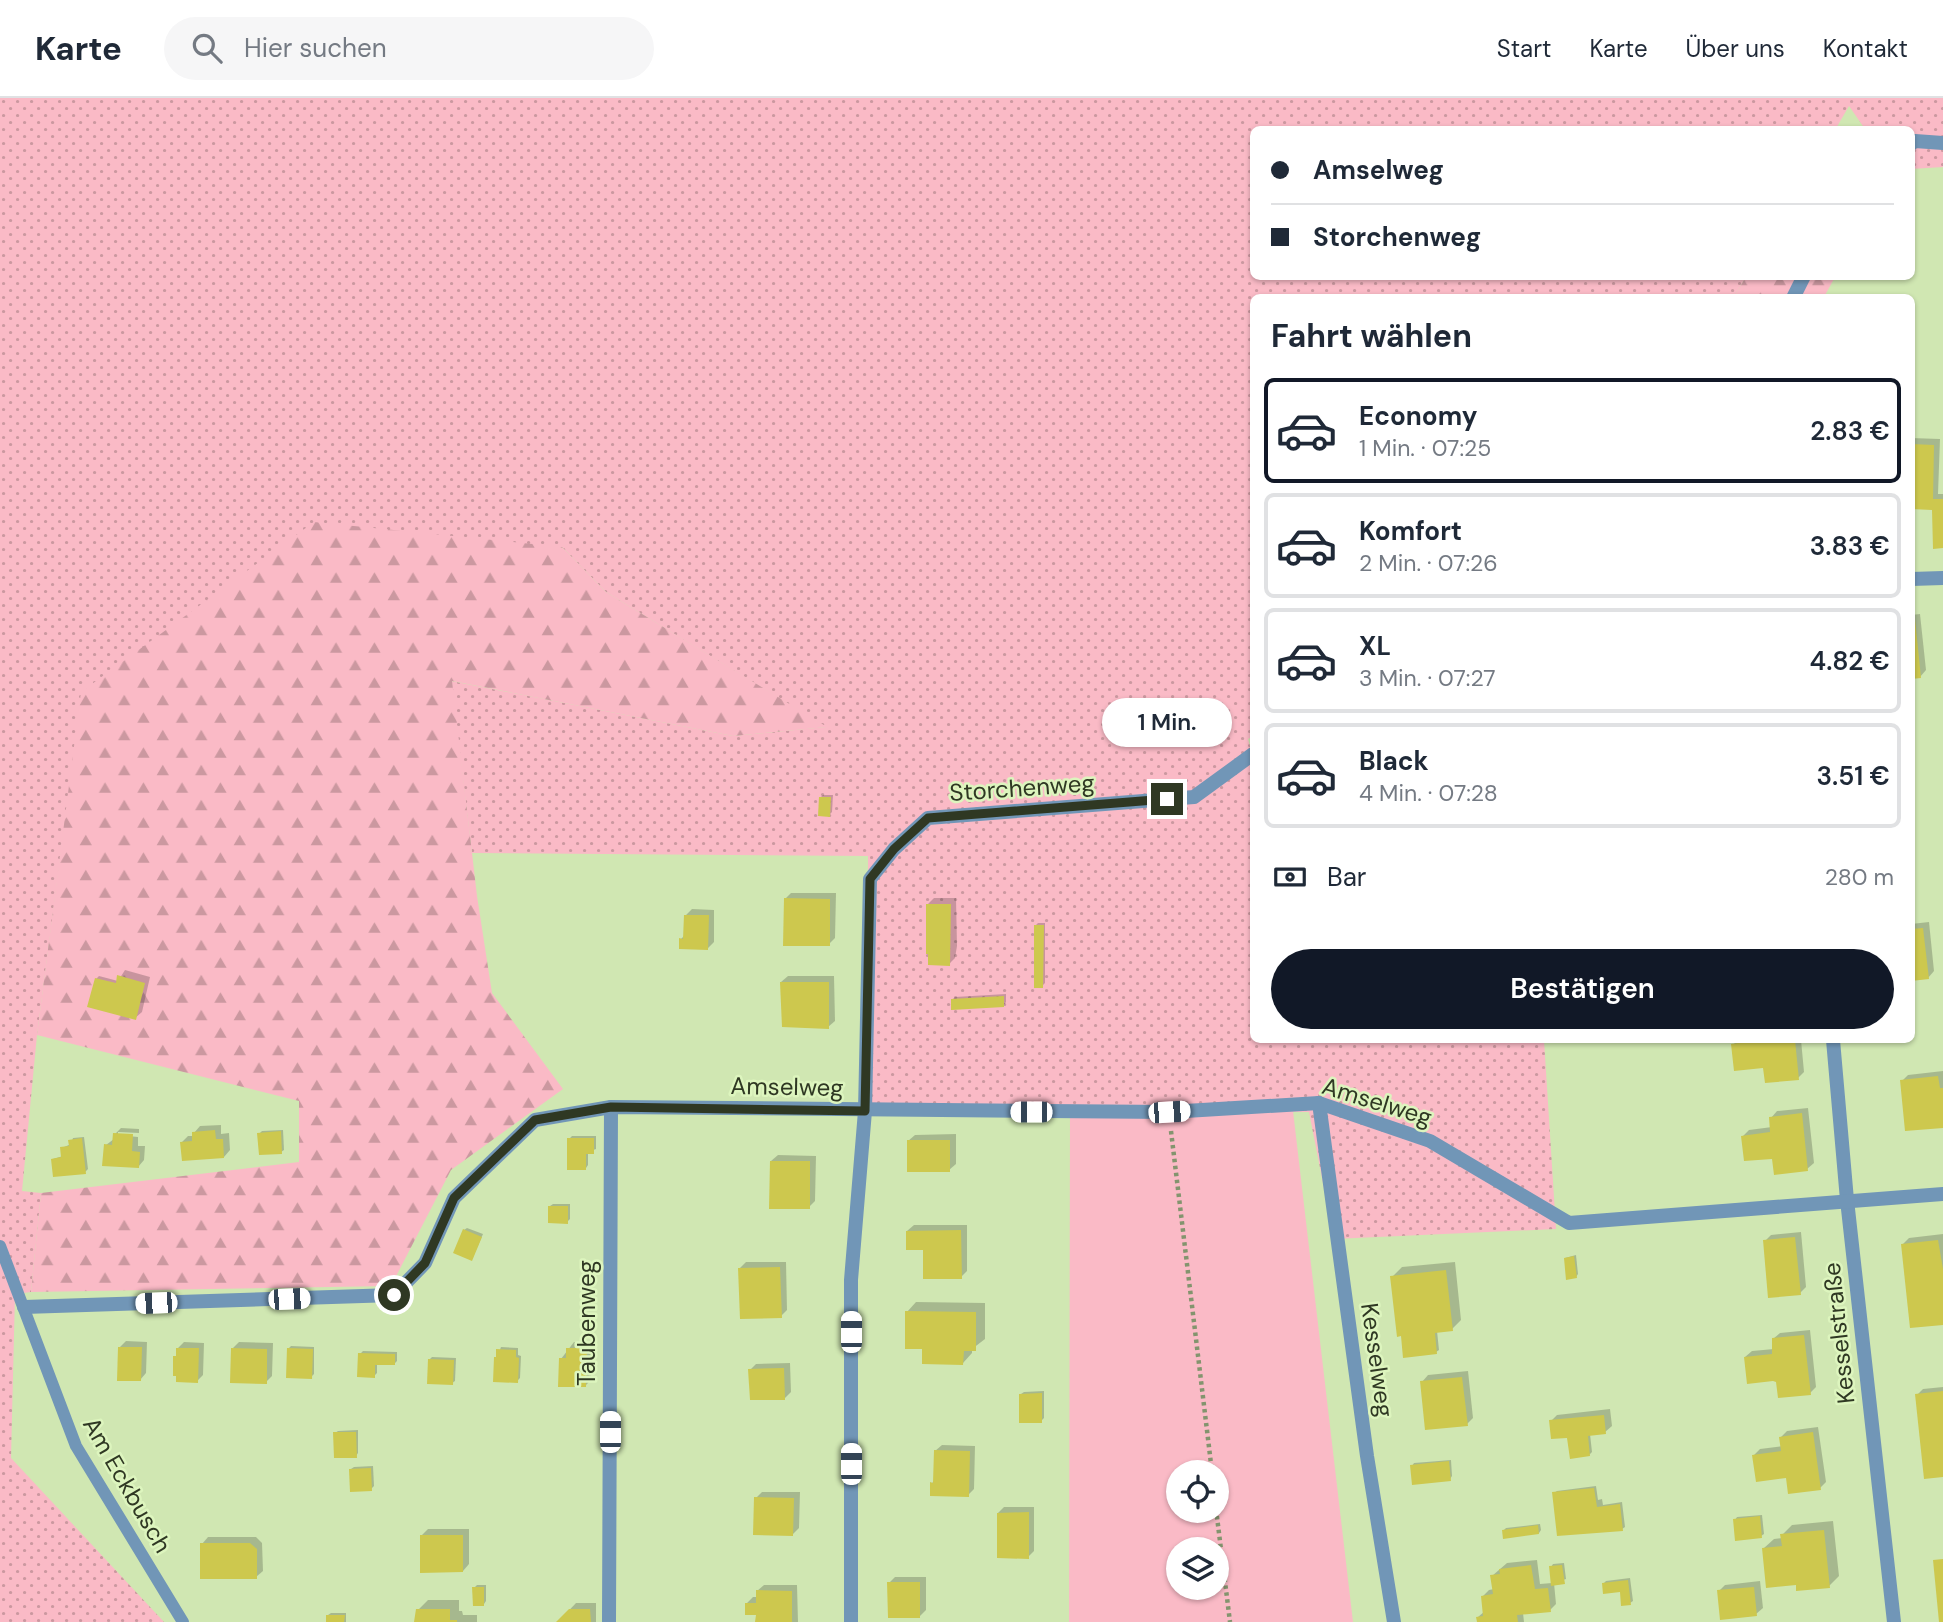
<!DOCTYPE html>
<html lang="de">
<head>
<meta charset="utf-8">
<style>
  :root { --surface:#fff; --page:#f6f6f7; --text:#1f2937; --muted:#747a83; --line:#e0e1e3; --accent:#111827 }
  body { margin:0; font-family:"DM Sans",sans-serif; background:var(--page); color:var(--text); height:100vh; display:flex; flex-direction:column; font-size:26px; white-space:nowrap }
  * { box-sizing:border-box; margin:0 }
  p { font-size:23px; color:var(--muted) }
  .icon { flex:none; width:38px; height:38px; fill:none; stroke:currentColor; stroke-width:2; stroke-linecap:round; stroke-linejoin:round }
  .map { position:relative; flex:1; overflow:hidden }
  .details { position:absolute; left:1250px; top:196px; width:665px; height:749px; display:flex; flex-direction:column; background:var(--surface); border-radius:10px; box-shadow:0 2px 5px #0004 }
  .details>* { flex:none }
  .top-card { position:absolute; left:1250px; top:28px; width:665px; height:154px; border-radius:10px; box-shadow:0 2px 5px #0004; display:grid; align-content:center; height:154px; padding:0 21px; background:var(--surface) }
  .fabs { position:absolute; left:1166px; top:1362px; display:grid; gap:14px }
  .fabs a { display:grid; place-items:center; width:63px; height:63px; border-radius:50%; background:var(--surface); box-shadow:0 2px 5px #0004; font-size:35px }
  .end { position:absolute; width:32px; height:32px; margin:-16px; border:9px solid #2f3823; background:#fff; box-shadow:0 0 0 4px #fff }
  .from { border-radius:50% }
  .bubble { position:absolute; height:49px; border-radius:24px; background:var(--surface); box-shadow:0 2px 5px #0004; font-size:23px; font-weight:600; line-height:49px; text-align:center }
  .car { position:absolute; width:21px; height:42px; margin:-21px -10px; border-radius:9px; box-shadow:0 0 5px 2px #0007; background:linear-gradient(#fff 24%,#345 0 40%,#fff 0 76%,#345 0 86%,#fff 0) }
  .top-card b { display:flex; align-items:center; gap:24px; height:66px; font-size:26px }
  .top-card b+b { border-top:2px solid var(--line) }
  .top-card i { width:18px; height:18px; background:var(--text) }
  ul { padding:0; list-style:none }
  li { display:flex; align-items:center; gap:21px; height:105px; margin:0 14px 10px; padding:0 7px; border:4px solid var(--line); border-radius:10px }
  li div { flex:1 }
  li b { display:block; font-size:26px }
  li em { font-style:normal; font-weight:600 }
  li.current { border-color:var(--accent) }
  li>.icon { width:63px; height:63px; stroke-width:1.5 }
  h2 { padding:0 21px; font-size:32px; line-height:84px }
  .pay { display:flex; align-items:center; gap:18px; height:77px; padding:0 21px; font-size:26px }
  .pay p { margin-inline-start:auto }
  .action { display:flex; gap:14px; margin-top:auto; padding:14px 21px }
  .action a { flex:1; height:80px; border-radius:42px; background:var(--accent); color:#fff; font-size:28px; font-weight:600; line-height:80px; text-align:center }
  header { display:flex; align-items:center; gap:42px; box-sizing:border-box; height:98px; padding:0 35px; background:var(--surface); border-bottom:2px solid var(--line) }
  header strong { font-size:33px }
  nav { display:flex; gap:38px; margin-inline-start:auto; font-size:24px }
  .search { width:490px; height:63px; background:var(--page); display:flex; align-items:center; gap:18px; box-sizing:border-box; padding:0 24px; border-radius:38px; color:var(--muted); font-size:26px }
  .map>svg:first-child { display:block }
</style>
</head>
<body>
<header>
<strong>Karte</strong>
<div class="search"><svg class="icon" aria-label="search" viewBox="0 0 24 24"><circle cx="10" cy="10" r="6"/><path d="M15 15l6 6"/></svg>Hier suchen</div>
<nav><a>Start</a><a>Karte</a><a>Über uns</a><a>Kontakt</a></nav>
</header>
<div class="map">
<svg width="1943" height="1524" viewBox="0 0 1943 1524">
  <defs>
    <pattern id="grass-dots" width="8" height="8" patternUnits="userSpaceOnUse" patternTransform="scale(1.75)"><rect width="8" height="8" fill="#fabac6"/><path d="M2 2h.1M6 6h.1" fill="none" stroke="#cb98a0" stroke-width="1.8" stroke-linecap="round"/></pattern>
    <pattern id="forest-firs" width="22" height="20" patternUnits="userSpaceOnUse" patternTransform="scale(1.75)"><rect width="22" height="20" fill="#fabac6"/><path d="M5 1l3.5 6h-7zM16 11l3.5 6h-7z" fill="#cb98a0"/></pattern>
  </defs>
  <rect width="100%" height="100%" fill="#d0e7b2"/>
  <!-- grass -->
  <polygon fill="url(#grass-dots)" points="0,0 1943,0 1943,69 1911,71 1911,32 1865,31 1849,8 1835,32 1253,32 1253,178 1746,179 1733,200 1253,200 1253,638 1248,641 1253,658 1253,942 1544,942 1556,1131 1334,1141 1309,1014 869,1010 868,758 472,755 451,583 733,638 826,629 606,494 562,449 82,594 37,937 22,1093 41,1095 31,1194 15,1196 11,1360 164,1524 0,1524"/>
  <!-- forest -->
  <g fill="url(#forest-firs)">
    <polygon points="1746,179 1835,179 1824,199 1733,200"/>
    <polygon points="314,424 562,449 606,494 827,629 733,638 452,583 477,798 492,895 563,991 451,1072 391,1188 31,1194 41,1095 299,1064 299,1003 37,937 81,594"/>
  </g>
  <!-- garden -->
  <path fill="#fabac6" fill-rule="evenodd" d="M1070 1012 1293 1013 1353 1524H1069ZM1178 1374H1216V1412H1178ZM1178 1451H1216V1489H1178Z"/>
  <!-- shadow -->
  <g fill="#0003">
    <polygon points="1911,340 1940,341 1938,396 1943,396 1943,449 1934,410 1911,410"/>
    <polygon points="1920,516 1926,572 1920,579 1911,579 1911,517"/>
    <polygon points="823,697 833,697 832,714 829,717 821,699"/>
    <polygon points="791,795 836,795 835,840 829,846 785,801"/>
    <polygon points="934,800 956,800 957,848 955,860 949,866 928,806"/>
    <polygon points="692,811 714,812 714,844 708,850 681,841 685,837 685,818"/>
    <polygon points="1929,824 1934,873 1928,880 1911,881 1911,826"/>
    <polygon points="1038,825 1045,825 1045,885 1042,888 1036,827"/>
    <polygon points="125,872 150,879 142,914 135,920 96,881 99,878 118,883"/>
    <polygon points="788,878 834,878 835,923 828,929 781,884"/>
    <polygon points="1006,896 1006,904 1004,907 952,902 955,899"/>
    <polygon points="1738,942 1801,942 1804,974 1798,980 1765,968 1733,947"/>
    <polygon points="1943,973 1943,1027 1902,983 1908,977"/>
    <polygon points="1808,1010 1814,1065 1807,1071 1774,1059 1743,1038 1749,1032 1772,1029 1771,1020 1777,1013"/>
    <polygon points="221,1027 221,1036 229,1035 230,1052 224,1059 182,1044 188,1038 194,1038 194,1035 200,1028"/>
    <polygon points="121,1030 139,1031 139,1035 118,1034 118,1037 138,1039 138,1048 145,1048 144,1062 138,1069 106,1047 114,1041 115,1036"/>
    <polygon points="283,1032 284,1052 281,1054 259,1036 262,1033"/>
    <polygon points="956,1036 956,1066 949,1072 908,1043 915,1037"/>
    <polygon points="572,1038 596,1038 596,1051 588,1054 588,1067 586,1070 569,1041"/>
    <polygon points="84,1039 88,1071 85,1074 53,1061 63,1058 62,1050 71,1046 73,1040"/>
    <polygon points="778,1057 816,1058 815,1103 809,1109 771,1063"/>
    <polygon points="553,1106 570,1106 570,1121 567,1124 550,1108"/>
    <polygon points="914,1127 967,1127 967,1173 961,1179 925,1151 907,1133"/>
    <polygon points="467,1130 483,1136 472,1161 464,1132"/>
    <polygon points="1801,1134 1806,1189 1800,1195 1765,1143 1771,1137"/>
    <polygon points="1943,1136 1943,1225 1903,1146 1909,1140"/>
    <polygon points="1576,1157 1578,1176 1576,1179 1565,1160"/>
    <polygon points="746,1164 786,1164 787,1212 781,1218 740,1170"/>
    <polygon points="1455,1164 1461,1222 1452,1231 1437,1233 1439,1252 1436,1254 1392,1179 1402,1169"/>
    <polygon points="916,1204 985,1205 985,1241 972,1251 972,1255 963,1265 923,1249 907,1214"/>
    <polygon points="1810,1232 1816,1289 1810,1295 1777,1282 1745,1259 1752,1253 1774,1251 1773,1241 1780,1235"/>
    <polygon points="126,1243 147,1244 146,1275 140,1282 120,1249"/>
    <polygon points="184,1244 204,1245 203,1277 197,1283 175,1259 178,1256 178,1250"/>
    <polygon points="239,1244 273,1245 272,1278 266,1284 233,1250"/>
    <polygon points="574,1244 592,1245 591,1282 585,1288 561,1261"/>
    <polygon points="291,1248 314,1249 314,1276 311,1279 288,1251"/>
    <polygon points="501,1249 518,1250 518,1257 521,1258 520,1280 517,1283 498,1257"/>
    <polygon points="363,1253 397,1254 397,1263 394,1266 377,1265 377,1275 374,1278 360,1256"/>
    <polygon points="432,1259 456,1260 455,1283 452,1285 429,1262"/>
    <polygon points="790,1265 791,1294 785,1300 750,1272 756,1266"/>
    <polygon points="1468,1273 1473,1320 1467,1326 1422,1284 1428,1277"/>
    <polygon points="1943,1289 1943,1378 1917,1297 1923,1291"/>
    <polygon points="1044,1293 1044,1320 1041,1323 1021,1296 1024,1294"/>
    <polygon points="1610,1311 1612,1328 1605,1334 1590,1336 1592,1354 1589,1357 1551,1323 1557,1317"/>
    <polygon points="1818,1329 1826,1384 1820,1390 1788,1378 1754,1357 1760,1351 1783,1348 1781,1339 1787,1333"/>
    <polygon points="358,1332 358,1355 356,1358 335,1335 338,1333"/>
    <polygon points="942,1347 975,1348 974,1391 968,1397 932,1385 935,1382 935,1353"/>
    <polygon points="1451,1362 1452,1378 1450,1381 1412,1368 1414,1365"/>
    <polygon points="373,1368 374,1388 371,1391 351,1371 354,1369"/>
    <polygon points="1596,1388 1598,1402 1602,1401 1603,1407 1622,1404 1625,1429 1622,1431 1554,1395 1557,1393"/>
    <polygon points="762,1394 800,1394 799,1430 793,1436 756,1400"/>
    <polygon points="1004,1409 1034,1409 1034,1453 1028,1459 998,1415"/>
    <polygon points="1762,1417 1764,1436 1761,1438 1735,1422 1737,1419"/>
    <polygon points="1833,1423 1839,1478 1829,1488 1797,1485 1764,1450 1774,1441 1783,1440 1782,1437 1792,1427"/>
    <polygon points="1540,1426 1541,1432 1539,1435 1504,1432 1506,1430"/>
    <polygon points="428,1431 469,1431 469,1466 463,1473 422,1437"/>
    <polygon points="208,1439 256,1439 262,1445 263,1473 256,1479 202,1446"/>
    <polygon points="1537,1462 1540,1486 1552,1485 1551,1469 1553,1466 1564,1465 1566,1481 1554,1485 1556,1506 1550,1512 1523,1515 1524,1524 1478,1524 1478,1519 1485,1513 1483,1498 1489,1492 1494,1491 1492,1478 1507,1465"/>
    <polygon points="895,1479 926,1479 926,1512 920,1518 889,1485"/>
    <polygon points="1630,1480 1633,1503 1630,1505 1621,1492 1604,1485 1606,1483"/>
    <polygon points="1760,1483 1763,1510 1756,1516 1719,1493 1725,1487"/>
    <polygon points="477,1487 486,1487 486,1503 484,1506 474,1490"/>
    <polygon points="764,1487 797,1487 798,1524 757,1524 757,1515 747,1505 753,1499 757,1499 757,1493"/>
    <polygon points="428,1502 459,1502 459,1513 462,1513 463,1517 477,1517 477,1524 417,1524 418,1512"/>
    <polygon points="576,1505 596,1505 596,1524 558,1524"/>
    <polygon points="331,1515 346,1515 346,1524 328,1524 328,1517"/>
  </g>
  <!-- building -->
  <g fill="#cdc84e">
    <polygon points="1911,346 1934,347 1933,401 1943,401 1943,450 1933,451 1932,412 1911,411"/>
    <polygon points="1911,521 1915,521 1921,580 1911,581"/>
    <polygon points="819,699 831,699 830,719 818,718"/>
    <polygon points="784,800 830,801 830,848 783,848"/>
    <polygon points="926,806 951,806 950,868 928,867 928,856 926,856"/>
    <polygon points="684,817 709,817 708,852 679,851 679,840 683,841"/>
    <polygon points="1034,827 1044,827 1043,890 1034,890"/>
    <polygon points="1923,830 1929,881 1911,883 1911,831"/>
    <polygon points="117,877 145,885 136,922 87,909 95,880 116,885"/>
    <polygon points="780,884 829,884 829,931 782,929"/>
    <polygon points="1004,898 1004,909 951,912 951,901"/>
    <polygon points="1761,942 1795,942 1799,982 1765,985 1763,970 1734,973 1731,946"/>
    <polygon points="1938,978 1940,990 1943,990 1943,1030 1905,1033 1900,982"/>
    <polygon points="1802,1015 1808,1073 1774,1077 1772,1061 1744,1063 1741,1038 1770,1034 1769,1019"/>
    <polygon points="215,1032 216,1041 223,1041 224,1060 182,1063 180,1044 192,1043 192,1034"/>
    <polygon points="281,1033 282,1056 259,1057 257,1035"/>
    <polygon points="113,1035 133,1036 132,1053 140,1054 139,1070 102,1068 104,1046 112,1047"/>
    <polygon points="82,1040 86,1076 53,1079 51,1061 61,1059 60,1049 69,1048 68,1042"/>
    <polygon points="567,1040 594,1040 594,1056 586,1056 586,1072 567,1072"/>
    <rect x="907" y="1042" width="43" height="32"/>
    <polygon points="770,1063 810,1063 810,1111 769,1111"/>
    <polygon points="548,1108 568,1108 568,1126 548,1125"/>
    <polygon points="463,1131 482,1139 472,1163 453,1155"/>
    <polygon points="961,1132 962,1181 923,1181 923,1152 906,1152 906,1133"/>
    <polygon points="1795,1139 1801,1197 1768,1200 1763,1142"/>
    <polygon points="1938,1142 1943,1171 1943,1227 1910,1230 1901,1146"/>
    <polygon points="1574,1158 1577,1180 1566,1182 1564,1160"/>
    <polygon points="780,1169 782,1220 740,1221 738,1170"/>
    <polygon points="1446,1172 1453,1233 1435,1235 1437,1256 1403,1260 1401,1238 1397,1239 1390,1178"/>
    <polygon points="905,1213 976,1214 976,1253 964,1253 963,1267 922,1266 922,1251 905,1251"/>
    <polygon points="1804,1237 1811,1297 1778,1300 1776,1284 1773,1283 1747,1286 1744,1259 1772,1256 1772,1240"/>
    <polygon points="118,1249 142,1249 141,1283 117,1283"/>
    <polygon points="176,1250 199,1250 198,1285 176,1284 176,1278 173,1278 173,1258 176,1258"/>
    <polygon points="231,1250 267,1251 267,1286 230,1285"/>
    <polygon points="287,1250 313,1251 312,1281 286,1280"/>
    <polygon points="566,1250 587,1250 586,1289 558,1289 559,1260 566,1260"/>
    <polygon points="496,1251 516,1252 516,1259 519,1260 518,1285 493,1284 494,1259 496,1259"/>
    <polygon points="358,1255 395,1256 395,1267 375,1267 375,1280 357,1279"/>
    <polygon points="428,1261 454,1262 453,1287 427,1286"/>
    <polygon points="784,1270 785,1302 750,1302 748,1271"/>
    <polygon points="1462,1279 1468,1328 1425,1332 1420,1283"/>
    <polygon points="1943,1293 1943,1379 1924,1381 1915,1296"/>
    <polygon points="1042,1295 1042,1325 1019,1325 1019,1296"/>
    <polygon points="1604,1317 1606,1336 1588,1338 1590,1358 1570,1361 1567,1340 1551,1341 1549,1322"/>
    <polygon points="333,1334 356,1334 357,1360 334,1360"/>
    <polygon points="1813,1334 1821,1392 1788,1396 1786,1380 1756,1384 1752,1357 1781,1353 1779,1339"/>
    <polygon points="934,1352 970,1353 969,1399 930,1398 930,1384 933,1385"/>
    <polygon points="1449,1363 1451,1383 1412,1387 1410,1367"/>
    <polygon points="371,1370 372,1393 350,1394 349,1371"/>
    <polygon points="1594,1390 1597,1409 1620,1406 1623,1433 1557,1438 1552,1394"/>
    <polygon points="754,1399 794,1400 793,1438 753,1437"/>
    <polygon points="1029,1414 1029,1461 997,1460 997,1415"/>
    <polygon points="1760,1418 1762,1440 1735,1443 1733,1421"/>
    <polygon points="1538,1427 1539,1436 1503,1441 1502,1432"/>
    <polygon points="1824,1432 1830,1490 1796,1493 1796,1487 1766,1490 1762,1450 1782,1448 1780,1436"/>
    <polygon points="420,1437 463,1437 463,1474 420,1475"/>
    <polygon points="200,1445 250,1445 257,1451 257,1481 200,1481"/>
    <polygon points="1943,1461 1943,1524 1939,1524 1933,1462"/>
    <polygon points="1531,1467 1535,1491 1548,1490 1551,1514 1517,1517 1518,1524 1477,1524 1476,1519 1483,1518 1481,1498 1493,1496 1490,1477 1500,1476 1499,1471"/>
    <polygon points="1562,1467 1565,1486 1551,1488 1549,1468"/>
    <polygon points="1628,1482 1631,1507 1621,1508 1620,1494 1603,1496 1602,1485"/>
    <polygon points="887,1484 920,1484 920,1520 888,1520"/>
    <polygon points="472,1489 484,1489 484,1508 473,1508"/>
    <polygon points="1754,1489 1757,1518 1720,1522 1717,1492"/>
    <polygon points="756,1492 792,1493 792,1524 755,1524 756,1517 745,1517 745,1505 756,1505"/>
    <polygon points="416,1511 450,1511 450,1522 457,1522 457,1524 414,1524"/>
    <polygon points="569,1511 590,1511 591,1524 556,1524"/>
    <polygon points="326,1517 345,1517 344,1524 326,1524"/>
  </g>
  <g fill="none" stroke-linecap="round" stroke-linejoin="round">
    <!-- path -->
    <g stroke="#83946e" stroke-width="4.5" stroke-dasharray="3.5 3.5" stroke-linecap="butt">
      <polyline points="1171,1033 1212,1374"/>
      <polyline points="1216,1411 1230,1524"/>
    </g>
    <!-- service -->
    <polyline stroke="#7196b7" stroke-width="12" points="0,1148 76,1348 183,1524"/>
    <!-- minor -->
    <g stroke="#7196b7" stroke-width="14">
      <polyline points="1911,46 1915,43 1943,45"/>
      <polyline points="1793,200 1804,178"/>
      <polyline points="1911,481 1943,480"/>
      <polyline points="1833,942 1847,1102 1894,1524"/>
      <polyline points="1319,1005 1367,1358 1394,1524"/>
      <polyline points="24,1209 394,1197 425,1165 454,1100 535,1022 611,1009 1169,1014 1319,1005 1430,1043 1569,1125 1943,1096"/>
      <polyline points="609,1524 611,1009"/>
      <polyline points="851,1524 851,1182 865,1013 870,781 894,751 928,720 1194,699 1253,656"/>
    </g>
  </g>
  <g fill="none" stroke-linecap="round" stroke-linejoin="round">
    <!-- route -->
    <polyline stroke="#2f3823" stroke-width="9" points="394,1197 425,1165 454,1100 535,1022 611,1009 865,1013 870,781 894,751 928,720 1167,701"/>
  </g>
  <g text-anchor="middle" stroke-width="5" stroke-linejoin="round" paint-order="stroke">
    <!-- street labels -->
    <g font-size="24" fill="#2f3823" stroke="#ddf5be">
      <text transform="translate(1022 690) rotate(-4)" y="8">Storchenweg</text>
      <text transform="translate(787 989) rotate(1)" y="8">Amselweg</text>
      <text transform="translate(1377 1004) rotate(17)" y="8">Amselweg</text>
      <text transform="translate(587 1225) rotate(-90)" y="8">Taubenweg</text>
      <text transform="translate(1839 1235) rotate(-96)" y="8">Kesselstraße</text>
      <text transform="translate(1377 1262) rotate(82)" y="8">Kesselweg</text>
      <text transform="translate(127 1387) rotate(60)" y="8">Am Eckbusch</text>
    </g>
  </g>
</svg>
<div class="fabs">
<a><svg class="icon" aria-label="locate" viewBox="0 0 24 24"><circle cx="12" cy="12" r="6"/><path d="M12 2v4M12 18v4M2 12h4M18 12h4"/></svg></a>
<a><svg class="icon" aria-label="layers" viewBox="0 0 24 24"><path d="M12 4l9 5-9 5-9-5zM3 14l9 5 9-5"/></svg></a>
</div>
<i class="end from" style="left:394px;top:1197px"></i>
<i class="end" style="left:1167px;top:701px"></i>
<div class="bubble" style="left:1102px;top:600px;width:130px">1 Min.</div>
<i class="car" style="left:1031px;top:1014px;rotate:270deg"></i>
<i class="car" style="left:1169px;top:1014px;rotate:86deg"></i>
<i class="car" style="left:289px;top:1201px;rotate:88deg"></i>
<i class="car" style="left:156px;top:1205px;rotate:268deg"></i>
<i class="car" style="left:851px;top:1234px;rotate:0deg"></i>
<i class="car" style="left:610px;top:1334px;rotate:0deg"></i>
<i class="car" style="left:851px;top:1366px;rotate:0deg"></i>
<div class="top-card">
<b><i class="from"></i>Amselweg</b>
<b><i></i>Storchenweg</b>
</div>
<section class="details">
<h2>Fahrt wählen</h2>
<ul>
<li class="current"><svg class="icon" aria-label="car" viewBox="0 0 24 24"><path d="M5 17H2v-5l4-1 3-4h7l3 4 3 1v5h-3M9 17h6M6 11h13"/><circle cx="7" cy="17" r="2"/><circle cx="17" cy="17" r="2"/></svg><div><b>Economy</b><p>1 Min. · 07:25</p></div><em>2.83 €</em></li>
<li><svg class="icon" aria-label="car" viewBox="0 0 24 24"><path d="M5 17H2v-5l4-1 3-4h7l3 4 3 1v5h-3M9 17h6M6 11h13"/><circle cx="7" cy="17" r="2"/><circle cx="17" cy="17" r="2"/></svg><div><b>Komfort</b><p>2 Min. · 07:26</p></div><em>3.83 €</em></li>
<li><svg class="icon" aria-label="car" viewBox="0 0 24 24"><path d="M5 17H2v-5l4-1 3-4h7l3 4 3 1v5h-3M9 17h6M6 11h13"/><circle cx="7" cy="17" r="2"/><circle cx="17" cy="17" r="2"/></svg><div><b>XL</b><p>3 Min. · 07:27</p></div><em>4.82 €</em></li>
<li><svg class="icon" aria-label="car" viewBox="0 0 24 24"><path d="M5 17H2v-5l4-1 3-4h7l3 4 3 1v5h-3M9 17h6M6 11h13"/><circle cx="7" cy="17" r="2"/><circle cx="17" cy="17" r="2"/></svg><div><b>Black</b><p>4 Min. · 07:28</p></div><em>3.51 €</em></li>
</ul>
<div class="pay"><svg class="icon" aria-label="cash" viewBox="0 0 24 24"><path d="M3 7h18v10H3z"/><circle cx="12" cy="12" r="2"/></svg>Bar<p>280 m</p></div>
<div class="action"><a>Bestätigen</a></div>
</section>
</div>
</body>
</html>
